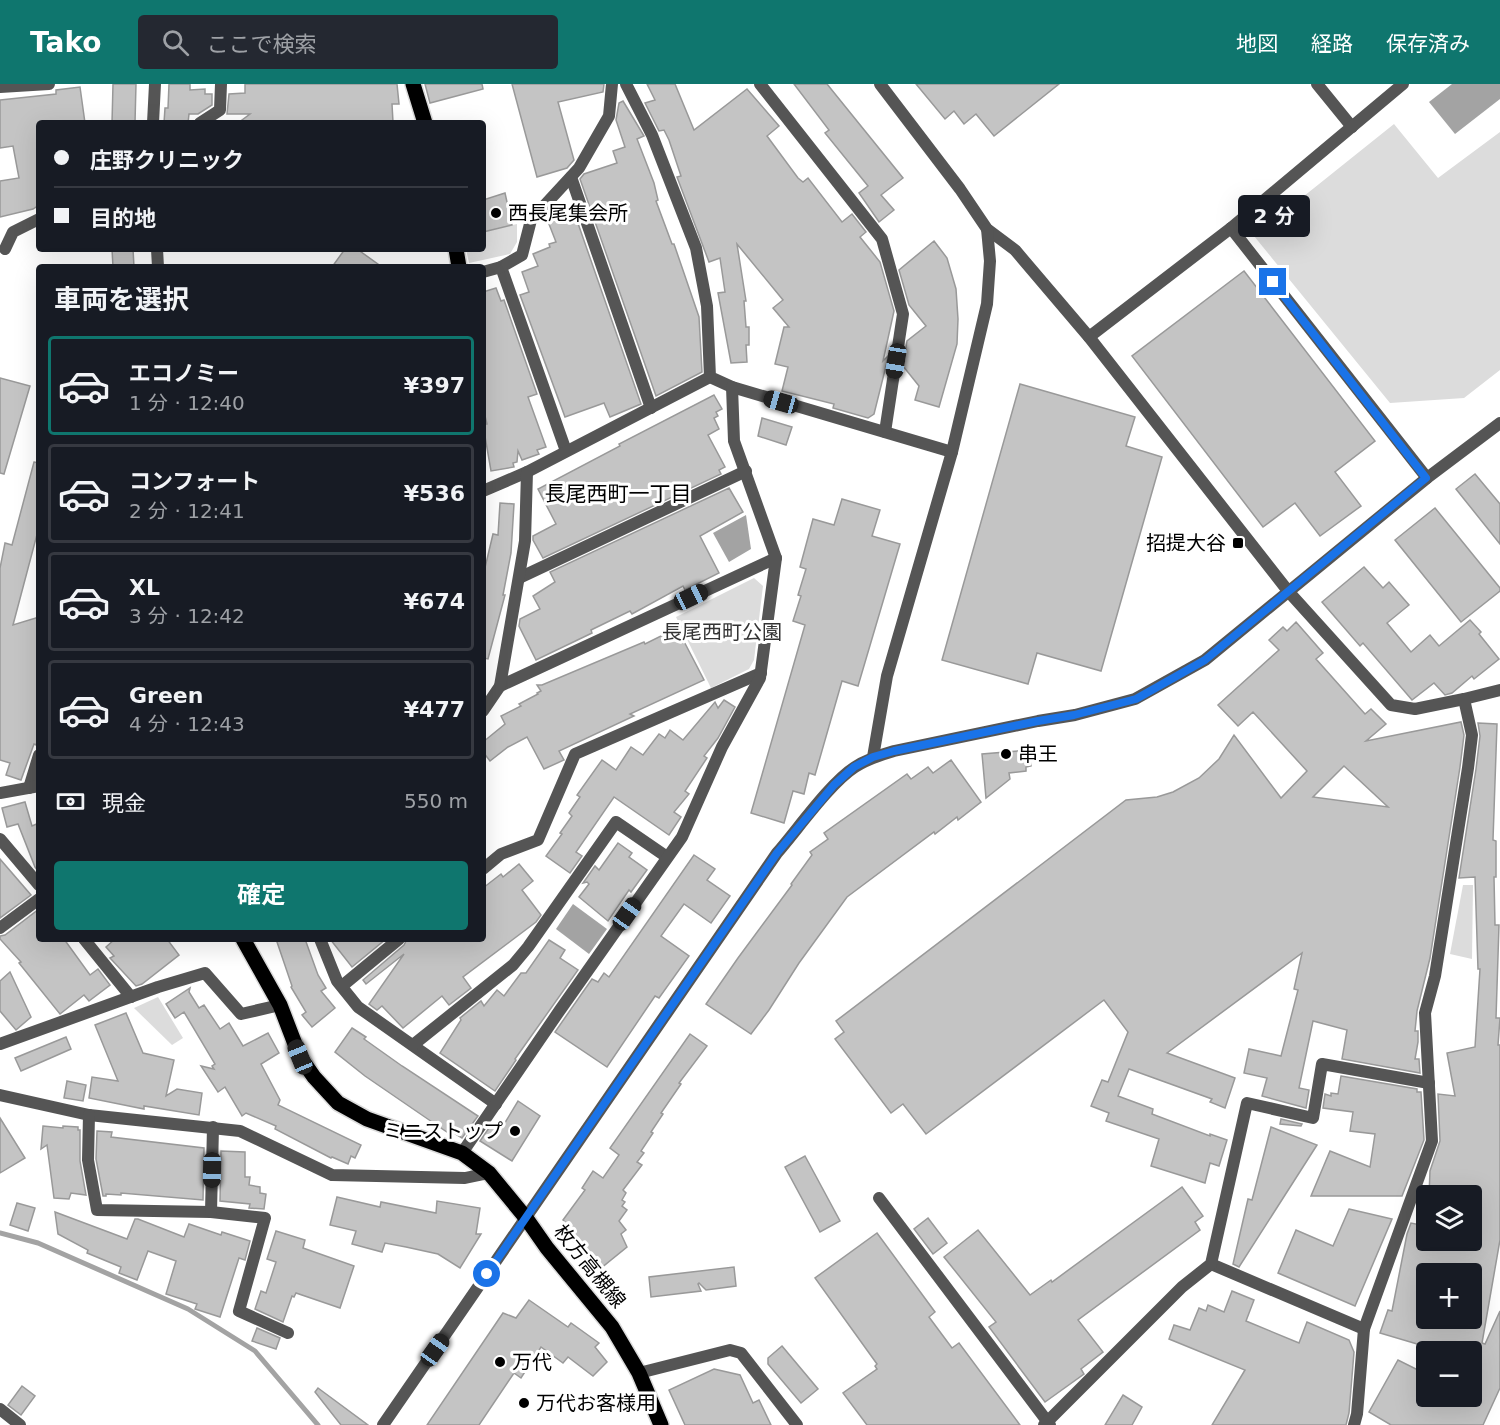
<!DOCTYPE html>
<html lang="ja">
<head>
<meta charset="utf-8">
<style>
  :root { --surface:#171b24; --page:#242831; --text:#f1f3f6; --muted:#9ea1a6; --line:#363941; --accent:#0f766e }
  body { margin:0; font-family:"DejaVu Sans","Noto Sans JP",sans-serif; background:var(--page); color:var(--text); height:100vh; display:flex; flex-direction:column; font-size:22px; white-space:nowrap }
  * { box-sizing:border-box; margin:0 }
  p { font-size:20px; color:var(--muted) }
  .icon { flex:none; width:33px; height:33px; fill:none; stroke:currentColor; stroke-width:2; stroke-linecap:round; stroke-linejoin:round }
  .map { position:relative; flex:1; overflow:hidden }
  .side { position:absolute; left:36px; top:180px; width:450px; height:678px; display:flex; flex-direction:column; background:var(--surface); border-radius:6px; box-shadow:0 6px 24px #0002 }
  .side>* { flex:none }
  .top-card { position:absolute; left:36px; top:36px; width:450px; height:132px; border-radius:6px; box-shadow:0 6px 24px #0002; display:grid; align-content:center; height:132px; padding:0 18px; background:var(--surface) }
  .tools { position:absolute; left:1416px; top:1101px; display:grid; gap:12px }
  .tools a { display:grid; place-items:center; width:66px; height:66px; border-radius:6px; background:var(--surface); box-shadow:0 6px 24px #0002; font-size:30px }
  .end { position:absolute; width:27px; height:27px; margin:-14px; border:8px solid #1a73e8; background:#fff; box-shadow:0 0 0 3px #fff }
  .from { border-radius:50% }
  .bubble { position:absolute; height:42px; border-radius:6px; background:var(--surface); box-shadow:0 6px 24px #0002; font-size:20px; font-weight:700; line-height:42px; text-align:center }
  .car { position:absolute; width:18px; height:36px; margin:-18px -9px; border-radius:8px; box-shadow:0 0 4px 2px #0007; background:linear-gradient(#222 24%,#8ab4d8 0 40%,#222 0 76%,#8ab4d8 0 86%,#222 0) }
  .top-card b { display:flex; align-items:center; gap:21px; height:57px; font-size:22px }
  .top-card b+b { border-top:2px solid var(--line) }
  .top-card i { width:15px; height:15px; background:var(--text) }
  ul { padding:0; list-style:none }
  li { display:flex; align-items:center; gap:18px; height:99px; margin:0 12px 9px; padding:0 6px; border:3px solid var(--line); border-radius:6px }
  li div { flex:1 }
  li b { display:block; font-size:22px }
  li em { font-style:normal; font-weight:700 }
  li.active { border-color:var(--accent) }
  li>.icon { width:54px; height:54px; stroke-width:1.5 }
  h2 { padding:0 18px; font-size:27px; line-height:72px }
  .pay { display:flex; align-items:center; gap:15px; height:66px; padding:0 18px; font-size:22px }
  .pay p { margin-inline-start:auto }
  .cta { display:flex; gap:12px; margin-top:auto; padding:12px 18px }
  .cta a { flex:1; height:69px; border-radius:6px; background:var(--accent); color:#fff; font-size:24px; font-weight:700; line-height:69px; text-align:center }
  header { display:flex; align-items:center; gap:36px; box-sizing:border-box; height:84px; padding:0 30px; background:var(--accent); color:#fff }
  header strong { font-size:28px }
  nav { display:flex; gap:33px; margin-inline-start:auto; font-size:21px }
  .search { width:420px; height:54px; background:var(--page); display:flex; align-items:center; gap:15px; box-sizing:border-box; padding:0 21px; border-radius:6px; color:var(--muted); font-size:22px }
  .map>svg:first-child { display:block }
</style>
</head>
<body>
<header>
<strong>Tako</strong>
<div class="search"><svg class="icon" aria-label="search" viewBox="0 0 24 24"><circle cx="10" cy="10" r="6"/><path d="M15 15l6 6"/></svg>ここで検索</div>
<nav><a>地図</a><a>経路</a><a>保存済み</a></nav>
</header>
<div class="map">
<svg width="1500" height="1341" viewBox="0 0 1500 1341">
  <rect width="100%" height="100%" fill="#fff"/>
  <!-- green -->
  <g fill="#dcdcdc">
    <polygon points="1394,40 1438,94 1500,48 1500,286 1464,314 1390,319 1254,152"/>
    <polygon points="517,140 517,158 510,170 469,179 466,165 483,165 483,148"/>
    <polygon points="754,494 763,502 754,576 749,585 711,604 676,533"/>
    <polygon points="1463,801 1473,801 1472,875 1450,870"/>
    <polygon points="158,913 183,954 172,961 134,924"/>
  </g>
  <!-- water -->
  <g fill="#a3a3a3">
    <polygon points="1452,0 1500,0 1500,15 1455,50 1429,18"/>
    <polygon points="746,431 751,465 729,478 713,449"/>
    <polygon points="573,820 607,845 589,870 556,845"/>
  </g>
  <g fill="none" stroke-linecap="round" stroke-linejoin="round">
    <!-- stream -->
    <polyline stroke="#a3a3a3" stroke-width="5" points="0,1149 38,1159 188,1225 255,1267 318,1341"/>
  </g>
  <!-- building -->
  <g fill="#c4c4c4" stroke="#999" stroke-width="1.5" fill-rule="evenodd">
    <polygon points="113,0 136,0 135,39 112,39"/>
    <polygon points="169,0 190,0 190,6 205,5 205,10 212,10 212,21 198,30 189,30 188,39 164,39 165,24 168,24"/>
    <polygon points="245,0 397,0 399,20 392,20 393,38 238,39 250,30 227,30 229,10 245,9"/>
    <polygon points="425,0 482,0 483,5 430,19"/>
    <polygon points="512,0 604,0 603,8 558,18 574,76 567,84 537,93"/>
    <polygon points="647,0 675,0 694,46 747,5 779,42 767,52 798,94 803,98 808,94 842,138 852,130 866,148 860,153 880,178 894,227 883,277 888,272 888,274 874,330 868,334 833,324 834,320 782,307 788,283 775,280 784,243 789,243 773,224 783,216 737,160 746,217 744,217 746,243 749,243 749,261 746,261 747,278 731,279 718,209 725,208 720,174 709,178 677,93 681,92 669,56 664,46 659,47 645,19 655,16"/>
    <polygon points="794,0 827,0 903,94 881,111 894,126 879,138 859,109 868,102 825,49 829,46"/>
    <polygon points="916,0 1059,0 994,52 976,30 964,40 954,27 945,35"/>
    <polygon points="80,3 85,39 39,39 39,121 33,125 0,133 0,97 19,94 13,62 0,64 0,16 56,10 56,6"/>
    <polygon points="623,17 644,52 637,55 654,99 658,116 656,117 672,160 674,160 699,233 702,288 656,312 580,95 584,90 617,79 613,67 625,63 616,36 619,19"/>
    <polygon points="505,109 512,141 483,148 483,116"/>
    <polygon points="573,125 641,320 610,333 604,319 565,333 520,211 529,208 522,188 538,182 533,170 550,163 549,160 556,158 547,135"/>
    <polygon points="934,157 947,174 956,205 958,235 957,260 939,323 915,316 919,302 903,282 907,257 926,242 909,221 899,186"/>
    <polygon points="112,165 133,165 134,183 113,183"/>
    <polygon points="345,165 357,165 382,183 332,183"/>
    <polygon points="1244,187 1375,357 1335,388 1361,422 1320,452 1295,419 1263,443 1132,272"/>
    <polygon points="496,204 501,217 504,216 537,310 528,313 546,363 537,366 539,370 522,376 518,367 517,378 513,379 514,383 491,387 483,341 487,340 483,324 483,208"/>
    <polygon points="0,294 30,302 4,390 0,389"/>
    <polygon points="1020,300 1135,333 1126,362 1162,373 1101,587 1037,569 1028,600 942,576"/>
    <polygon points="714,311 722,325 716,328 718,332 714,334 719,345 708,351 725,383 719,386 721,390 543,474 533,456 533,452 556,440 538,405 620,362 619,360"/>
    <polygon points="762,334 792,343 786,361 758,352"/>
    <polygon points="34,378 39,379 39,443 13,541 39,533 39,652 36,661 34,660 21,696 6,691 10,679 0,676 0,484 5,459 12,461"/>
    <polygon points="1475,390 1500,420 1500,460 1456,405"/>
    <polygon points="729,404 743,428 700,452 719,489 685,506 683,502 632,530 630,527 591,546 592,549 536,576 519,542 520,535 540,525 533,512 555,498 550,488"/>
    <polygon points="842,415 880,426 872,452 900,460 858,602 842,597 815,691 809,689 804,710 793,707 784,739 751,729 805,541 793,537 801,512 798,511 806,485 800,483 813,435 834,441"/>
    <polygon points="500,419 514,420 511,469 503,511 505,511 488,575 483,574 483,492 493,450 498,451"/>
    <polygon points="1435,424 1500,504 1500,507 1461,538 1395,456"/>
    <polygon points="1364,483 1383,504 1389,498 1409,521 1387,539 1411,568 1430,551 1439,562 1470,536 1481,548 1479,550 1499,575 1474,595 1472,592 1452,609 1445,611 1434,599 1412,616 1363,559 1360,562 1322,518"/>
    <path d="M1296 538 1323 569 1316 575 1365 630 1371 625 1386 640 1366 657 1461 638 1464 651 1460 683 1430 874 1417 927 1415 947H1418V958L1415 975H1419L1420 989 1342 975 1347 946 1313 937 1299 1004 1309 1006 1306 1024 1262 1012 1267 994 1244 989 1249 965 1281 972 1298 906 1294 905 1302 869 1167 969 1235 994 1225 1024 1210 1018 1212 1015 1129 985 1118 1012 1153 1025 1152 1030 1210 1052V1050L1227 1056 1219 1082 1210 1079 1205 1099 1151 1082 1159 1055 1106 1037 1109 1029 1091 1022 1102 996 1108 998 1128 948 1104 916 926 1050 903 1020 891 1029 835 955 844 948 836 937 1126 716 1157 713 1173 708 1199 694 1219 675 1234 651 1281 714 1307 687 1253 628 1238 642 1218 621 1279 566 1269 556 1283 543 1287 547ZM1344 682 1388 723 1313 713Z"/>
    <polygon points="677,544 704,596 630,630 634,632 559,667 564,676 544,685 527,653 508,663 490,677 483,668 483,658 505,640 501,632 521,622 519,620 538,610 537,609 541,607 537,601 542,601 644,558 645,560"/>
    <polygon points="724,616 735,623 718,654 704,672 707,674 685,707 689,710 674,728 681,733 669,751 614,713 576,768 582,772 570,789 546,772 562,750 560,749 572,732 569,729 580,713 577,711 602,676 616,686 631,663 643,671 659,650 665,654 670,646 683,656 715,618 718,624"/>
    <path d="M1478 639 1497 640 1493 756 1496 757V793H1494L1495 841H1499L1496 934H1500L1498 961H1500V1156L1482 1259 1485 1260 1500 1227V1304L1483 1341H1391L1369 1328 1398 1276 1426 1290V1312H1472V1268H1444L1380 1249 1388 1226 1392 1227 1407 1150 1411 1139 1426 1142V1156H1472V1112H1429L1430 1087 1440 1057 1438 1010 1455 1012 1447 969 1475 963 1480 885H1478L1475 793 1459 794 1476 685 1480 652ZM1426 1190H1474L1472 1234H1426Z"/>
    <polygon points="1029,666 1031,682 1026,683 1026,687 1009,689 1010,695 986,714 982,670"/>
    <polygon points="951,676 981,718 958,736 957,733 935,750 934,748 847,813 799,879 769,926 751,950 706,920 738,874 792,801 791,800 812,771 810,768 828,755 824,749 907,690 911,695 928,683 933,689"/>
    <polygon points="25,718 32,742 39,739 39,788 35,783 18,740 7,743 2,724"/>
    <polygon points="618,759 632,769 629,773 647,786 631,808 629,806 608,837 579,813 589,800 587,798 583,799 595,782 599,786"/>
    <polygon points="694,771 715,785 707,796 730,812 711,839 684,820 661,852 689,872 659,914 655,912 607,983 555,948 592,895 598,898 604,889 609,893"/>
    <polygon points="0,775 31,811 0,834"/>
    <polygon points="519,780 533,797 522,806 541,831 536,838 463,893 471,904 449,921 442,912 403,944 382,922 377,926 369,920 404,870 366,900 363,896 404,861 407,855 483,855 483,804 501,790 503,793"/>
    <polygon points="39,825 39,855 64,855 90,891 98,885 110,901 89,917 84,911 60,930 19,879 21,878 0,855 0,852 5,851"/>
    <polygon points="115,855 167,855 179,871 142,900 136,902 110,874 114,872 106,863"/>
    <polygon points="276,855 305,855 318,891 326,904 321,907 335,924 312,943 302,931 306,928 291,903 292,902"/>
    <polygon points="330,855 386,855 352,883"/>
    <polygon points="549,856 565,866 560,874 578,886 515,975 516,976 495,1007 440,969 461,936 460,934 481,917 484,922 497,906 504,912 521,889 526,889"/>
    <polygon points="10,888 31,933 16,946 0,927 0,897"/>
    <polygon points="190,904 189,908 199,924 204,921 220,945 229,939 243,962 268,949 279,969 261,980 280,1016 278,1021 361,1061 355,1074 351,1072 348,1080 332,1073 331,1074 275,1045 276,1042 246,1029 242,1032 225,1003 218,1008 201,982 214,985 212,982 215,980 184,928 175,934 166,920"/>
    <polygon points="126,929 143,969 174,976 166,1012 177,1005 202,1009 199,1031 144,1022 144,1025 89,1014 92,993 118,997 95,941"/>
    <polygon points="352,944 366,953 364,955 402,982 478,1032 462,1054 449,1046 447,1048 435,1040 365,992 335,968"/>
    <polygon points="690,950 707,962 679,999 681,1000 661,1029 663,1030 651,1048 653,1049 641,1067 644,1069 637,1078 642,1081 623,1106 626,1109 622,1116 625,1118 622,1122 627,1126 619,1137 626,1146 621,1150 627,1163 595,1189 585,1176 592,1170 560,1148 566,1139 563,1136 585,1106 582,1104 593,1087 603,1094 619,1071 610,1064"/>
    <polygon points="66,953 71,965 21,987 15,974"/>
    <polygon points="1341,992 1417,1005 1417,1008 1421,1008 1424,1056 1402,1112 1311,1112 1330,1067 1370,1083 1375,1050 1350,1047 1353,1028 1323,1024 1325,1010 1331,1012 1331,1009 1338,1010"/>
    <polygon points="67,997 86,1001 83,1017 64,1014"/>
    <polygon points="518,1017 540,1032 512,1077 480,1057 491,1041 500,1047"/>
    <polygon points="0,1034 25,1074 0,1089"/>
    <polygon points="1281,1035 1302,1040 1301,1042 1280,1040"/>
    <polygon points="43,1042 63,1044 63,1042 78,1043 78,1046 80,1046 80,1077 86,1111 71,1109 69,1115 54,1114 47,1061 41,1065"/>
    <polygon points="1271,1043 1317,1061 1239,1183 1233,1180 1248,1115 1252,1116"/>
    <polygon points="97,1047 112,1048 111,1053 204,1064 203,1116 121,1109 121,1111 106,1110 106,1112 103,1112 96,1075"/>
    <polygon points="221,1067 245,1068 245,1093 250,1093 249,1101 260,1103 260,1109 266,1110 264,1125 249,1124 250,1120 220,1117"/>
    <polygon points="805,1072 840,1137 820,1148 785,1083"/>
    <polygon points="1182,1103 1203,1132 1195,1138 1200,1146 1078,1236 1103,1268 1081,1285 1084,1290 1045,1318 989,1243 996,1238 944,1173 978,1146 1030,1211 1051,1196 1052,1198"/>
    <polygon points="337,1113 380,1123 381,1118 436,1129 437,1117 480,1124 476,1150 481,1150 460,1184 438,1170 406,1163 385,1159 382,1168 352,1160 356,1147 330,1141"/>
    <polygon points="17,1119 35,1124 28,1147 10,1141"/>
    <polygon points="1349,1125 1392,1135 1355,1222 1278,1189 1296,1146 1333,1162"/>
    <polygon points="55,1128 127,1155 135,1135 138,1135 184,1153 189,1140 221,1151 222,1148 250,1157 245,1176 239,1174 220,1233 195,1225 197,1220 166,1210 176,1177 148,1167 137,1196 119,1189 121,1183 87,1169 88,1166 58,1150"/>
    <polygon points="928,1134 947,1159 933,1170 914,1145"/>
    <polygon points="276,1147 305,1156 303,1164 354,1182 340,1224 296,1209 294,1213 292,1212 283,1238 255,1225 261,1207 266,1209 276,1178 267,1175"/>
    <polygon points="877,1149 935,1228 929,1233 952,1264 959,1259 1020,1341 867,1341 843,1309 877,1285 875,1282 877,1280 815,1194"/>
    <polygon points="734,1183 736,1202 706,1206 699,1199 698,1200 701,1207 651,1213 649,1193"/>
    <polygon points="1232,1207 1254,1216 1246,1237 1299,1259 1307,1238 1349,1256 1354,1268 1349,1329 1346,1341 1212,1341 1245,1286 1169,1255 1174,1241 1190,1246 1199,1224 1206,1227 1208,1221 1224,1228"/>
    <polygon points="529,1216 568,1243 571,1239 599,1259 595,1263 607,1278 593,1292 568,1273 563,1279 541,1263 521,1294 514,1289 479,1341 427,1341 503,1229 516,1234"/>
    <polygon points="257,1244 280,1254 276,1265 252,1257"/>
    <polygon points="782,1262 818,1305 801,1319 768,1280 768,1274"/>
    <polygon points="714,1285 740,1291 753,1319 759,1316 771,1341 685,1341 669,1306"/>
    <polygon points="22,1302 35,1312 21,1331 8,1321"/>
    <polygon points="318,1304 368,1341 341,1341 315,1308"/>
    <polygon points="1123,1311 1142,1323 1132,1341 1105,1341"/>
  </g>
  <g fill="none" stroke-linecap="round" stroke-linejoin="round">
    <!-- primary casing -->
    <g stroke="#dbdbdb" stroke-width="18">
      <g id="primary">
        <polyline points="413,0 425,39"/>
        <polyline points="456,165 459,183"/>
        <polyline points="243,855 280,921 300,973 314,993 338,1019 367,1035 462,1069 489,1089 526,1134 547,1164 612,1243 639,1289 661,1341"/>
      </g>
    </g>
    <!-- minor -->
    <g stroke="#555" stroke-width="12">
      <polyline points="626,0 652,51 696,164 707,222 710,293 732,303 952,368"/>
      <polyline points="760,0 882,155 903,230 885,348"/>
      <polyline points="1317,0 1352,43"/>
      <polyline points="0,3 49,0"/>
      <polyline points="153,39 155,0"/>
      <polyline points="200,39 220,26 221,0"/>
      <polyline points="571,93 651,324"/>
      <polyline points="1231,144 1427,394"/>
      <polyline points="5,165 13,148 39,135"/>
      <polyline points="157,165 158,183"/>
      <polyline points="501,183 566,367"/>
      <polyline points="483,188 501,183 522,171 531,136 579,84 609,32 612,0"/>
      <polyline points="1089,253 1231,144 1403,0"/>
      <polyline points="483,407 527,388 710,293"/>
      <polyline points="519,494 746,387"/>
      <polyline points="1288,507 1391,621 1415,625 1464,615 1500,606"/>
      <polyline points="500,602 776,474"/>
      <polyline points="483,627 500,602 525,457 527,388"/>
      <polyline points="29,704 39,671"/>
      <polyline points="0,709 39,702"/>
      <polyline points="0,755 39,801"/>
      <polyline points="483,785 501,770 538,756 575,670 761,589"/>
      <polyline points="0,844 39,815"/>
      <polyline points="84,855 131,913"/>
      <polyline points="320,855 337,897 358,923 496,1020"/>
      <polyline points="342,902 399,855"/>
      <polyline points="0,960 158,903 205,889 241,930 280,921"/>
      <polyline points="413,961 513,881 528,863 616,738 667,773"/>
      <polyline points="0,1011 89,1031 240,1047 332,1091 465,1094 489,1089"/>
      <polyline points="89,1031 88,1076 97,1126 211,1128 265,1134 239,1227 288,1249"/>
      <polyline points="462,1069 560,926 682,753 722,663 760,594 776,474 734,357 732,303"/>
      <polyline points="879,1114 1050,1341"/>
      <polyline points="211,1128 213,1043"/>
      <polyline points="1211,1180 1364,1245"/>
      <polyline points="639,1289 730,1266 741,1269 797,1341"/>
      <polyline points="0,1325 20,1341"/>
      <polyline points="1044,1341 1182,1203 1211,1180 1247,1019 1313,1034 1322,980 1429,999"/>
      <polyline points="1354,1341 1357,1330 1364,1245 1432,1057 1425,929 1435,892 1468,684 1472,651 1464,615"/>
    </g>
    <!-- tertiary -->
    <g stroke="#555" stroke-width="12">
      <polyline points="880,0 960,105 987,145 1015,166 1089,253 1288,507"/>
      <polyline points="873,673 887,592 952,368 987,220 990,177 987,145"/>
      <path d="M383 1341 777 769C798 745 830 699 855 683 867 675 880 671 894 667L1038 637 1075 631 1135 615 1205 576 1427 394 1500 339"/>
    </g>
    <!-- primary -->
    <use href="#primary" stroke="#000" stroke-width="15"/>
  </g>
  <g fill="none" stroke-linecap="round" stroke-linejoin="round">
    <!-- route -->
    <polyline stroke="#1a73e8" stroke-width="8" points="487,1190 777,769 834,701 854,683 873,673 894,667 1038,637 1074,631 1136,615 1205,576 1426,394 1273,198"/>
  </g>
  <!-- markers -->
  <g fill="#000" stroke="#fff" stroke-width="2">
    <circle cx="496" cy="129" r="6"/>
    <rect x="1232" y="453" width="12" height="12" rx="3"/>
    <circle cx="1006" cy="670" r="6"/>
    <circle cx="515" cy="1047" r="6"/>
    <circle cx="500" cy="1278" r="6"/>
    <circle cx="524" cy="1319" r="6"/>
  </g>
  <g text-anchor="middle" stroke-width="6" stroke-linejoin="round" paint-order="stroke">
    <!-- poi labels -->
    <g font-size="20" fill="#000" stroke="#fff" text-anchor="start">
      <text x="508" y="136">西長尾集会所</text>
      <text x="1226" y="466" text-anchor="end">招提大谷</text>
      <text x="1018" y="677">串王</text>
      <text x="503" y="1054" text-anchor="end">ミニストップ</text>
      <text x="512" y="1285">万代</text>
      <text x="536" y="1326">万代お客様用</text>
    </g>
    <!-- park labels -->
    <g font-size="20" fill="#333" stroke="#fff">
      <text x="722" y="555">長尾西町公園</text>
    </g>
    <!-- street labels -->
    <g font-size="20" fill="#000" stroke="#fff">
      <text transform="translate(590 1182) rotate(51)" y="7">枚方高槻線</text>
    </g>
    <!-- neighbourhood labels -->
    <g font-size="21" fill="#000" stroke="#fff">
      <text x="618" y="417">長尾西町一丁目</text>
    </g>
  </g>
</svg>
<div class="tools">
<a><svg class="icon" aria-label="layers" viewBox="0 0 24 24"><path d="M12 4l9 5-9 5-9-5zM3 14l9 5 9-5"/></svg></a>
<a>+</a>
<a>−</a>
</div>
<i class="end from" style="left:487px;top:1190px"></i>
<i class="end" style="left:1273px;top:198px"></i>
<div class="bubble" style="left:1238px;top:111px;width:72px">2 分</div>
<i class="car" style="left:896px;top:277px;rotate:189deg"></i>
<i class="car" style="left:781px;top:318px;rotate:286deg"></i>
<i class="car" style="left:691px;top:513px;rotate:65deg"></i>
<i class="car" style="left:627px;top:830px;rotate:35deg"></i>
<i class="car" style="left:300px;top:973px;rotate:338deg"></i>
<i class="car" style="left:212px;top:1086px;rotate:181deg"></i>
<i class="car" style="left:435px;top:1266px;rotate:35deg"></i>
<div class="top-card">
<b><i class="from"></i>庄野クリニック</b>
<b><i></i>目的地</b>
</div>
<section class="side">
<h2>車両を選択</h2>
<ul>
<li class="active"><svg class="icon" aria-label="car" viewBox="0 0 24 24"><path d="M5 17H2v-5l4-1 3-4h7l3 4 3 1v5h-3M9 17h6M6 11h13"/><circle cx="7" cy="17" r="2"/><circle cx="17" cy="17" r="2"/></svg><div><b>エコノミー</b><p>1 分 · 12:40</p></div><em>¥397</em></li>
<li><svg class="icon" aria-label="car" viewBox="0 0 24 24"><path d="M5 17H2v-5l4-1 3-4h7l3 4 3 1v5h-3M9 17h6M6 11h13"/><circle cx="7" cy="17" r="2"/><circle cx="17" cy="17" r="2"/></svg><div><b>コンフォート</b><p>2 分 · 12:41</p></div><em>¥536</em></li>
<li><svg class="icon" aria-label="car" viewBox="0 0 24 24"><path d="M5 17H2v-5l4-1 3-4h7l3 4 3 1v5h-3M9 17h6M6 11h13"/><circle cx="7" cy="17" r="2"/><circle cx="17" cy="17" r="2"/></svg><div><b>XL</b><p>3 分 · 12:42</p></div><em>¥674</em></li>
<li><svg class="icon" aria-label="car" viewBox="0 0 24 24"><path d="M5 17H2v-5l4-1 3-4h7l3 4 3 1v5h-3M9 17h6M6 11h13"/><circle cx="7" cy="17" r="2"/><circle cx="17" cy="17" r="2"/></svg><div><b>Green</b><p>4 分 · 12:43</p></div><em>¥477</em></li>
</ul>
<div class="pay"><svg class="icon" aria-label="cash" viewBox="0 0 24 24"><path d="M3 7h18v10H3z"/><circle cx="12" cy="12" r="2"/></svg>現金<p>550 m</p></div>
<div class="cta"><a>確定</a></div>
</section>
</div>
</body>
</html>
